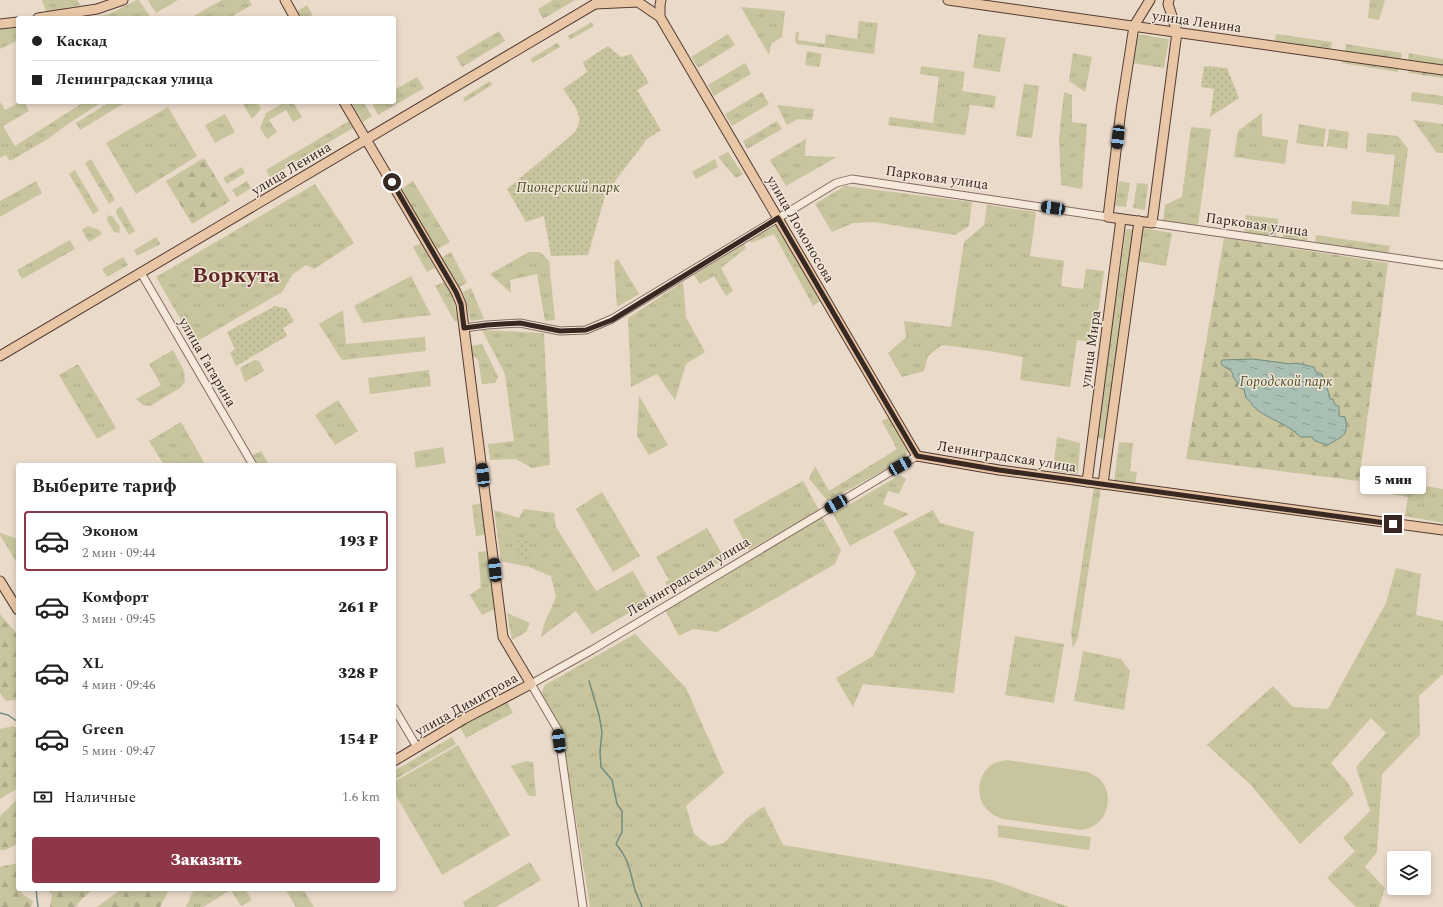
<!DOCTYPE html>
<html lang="ru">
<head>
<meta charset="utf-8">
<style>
  :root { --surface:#fff; --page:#f6f6f6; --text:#222; --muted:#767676; --line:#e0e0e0; --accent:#8d3749 }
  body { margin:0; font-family:Spectral,serif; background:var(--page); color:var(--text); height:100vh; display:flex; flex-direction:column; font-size:15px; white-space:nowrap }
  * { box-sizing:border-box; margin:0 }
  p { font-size:13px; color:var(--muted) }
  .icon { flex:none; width:22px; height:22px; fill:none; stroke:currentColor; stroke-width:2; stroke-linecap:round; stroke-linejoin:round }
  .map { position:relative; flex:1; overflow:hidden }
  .drawer { position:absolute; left:16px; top:463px; width:380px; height:428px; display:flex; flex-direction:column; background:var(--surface); border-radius:4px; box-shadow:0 2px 6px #0003 }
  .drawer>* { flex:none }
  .top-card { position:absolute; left:16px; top:16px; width:380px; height:88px; border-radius:4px; box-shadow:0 2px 6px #0003; display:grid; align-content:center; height:88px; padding:0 16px; background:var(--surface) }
  .tools { position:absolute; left:1387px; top:851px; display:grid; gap:8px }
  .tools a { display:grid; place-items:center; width:44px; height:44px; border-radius:4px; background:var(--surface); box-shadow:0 2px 6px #0003; font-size:20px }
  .end { position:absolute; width:18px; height:18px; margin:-9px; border:5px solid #372822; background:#fff; box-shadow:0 0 0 2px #fff }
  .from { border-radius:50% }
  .bubble { position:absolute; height:28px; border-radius:4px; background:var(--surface); box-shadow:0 2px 6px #0003; font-size:13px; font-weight:800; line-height:28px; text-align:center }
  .car { position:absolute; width:12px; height:24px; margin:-12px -6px; border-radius:5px; box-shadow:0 0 3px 1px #0007; background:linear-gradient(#222 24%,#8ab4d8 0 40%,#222 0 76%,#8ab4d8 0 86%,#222 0) }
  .top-card b { display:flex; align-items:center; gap:14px; height:38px; font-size:15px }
  .top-card b+b { border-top:1px solid var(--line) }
  .top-card i { width:10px; height:10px; background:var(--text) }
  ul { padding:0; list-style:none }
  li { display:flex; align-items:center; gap:12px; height:60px; margin:0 8px 6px; padding:0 8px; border:2px solid transparent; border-radius:4px }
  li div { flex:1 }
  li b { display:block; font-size:15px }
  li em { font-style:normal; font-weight:800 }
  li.active { border-color:var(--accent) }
  li>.icon { width:36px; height:36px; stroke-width:1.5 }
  h2 { padding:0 16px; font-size:18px; line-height:48px }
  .pay { display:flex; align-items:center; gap:10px; height:44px; padding:0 16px; font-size:15px }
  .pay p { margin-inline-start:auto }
  .action { display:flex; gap:8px; margin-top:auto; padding:8px 16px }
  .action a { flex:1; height:46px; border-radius:4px; background:var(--accent); color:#fff; font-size:16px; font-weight:800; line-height:46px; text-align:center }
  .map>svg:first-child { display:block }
</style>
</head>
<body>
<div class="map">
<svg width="1443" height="907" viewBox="0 0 1443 907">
  <defs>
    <pattern id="grass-tufts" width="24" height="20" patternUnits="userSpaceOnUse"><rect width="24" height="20" fill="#c7c49e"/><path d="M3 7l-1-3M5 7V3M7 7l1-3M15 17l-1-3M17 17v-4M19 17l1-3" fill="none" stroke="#aca888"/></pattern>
    <pattern id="forest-firs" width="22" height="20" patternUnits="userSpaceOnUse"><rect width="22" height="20" fill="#c7c49e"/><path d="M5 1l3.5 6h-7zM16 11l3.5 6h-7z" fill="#aca888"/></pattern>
    <pattern id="park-dots" width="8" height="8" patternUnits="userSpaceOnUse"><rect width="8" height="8" fill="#c7c49e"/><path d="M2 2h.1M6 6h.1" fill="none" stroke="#aca888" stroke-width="1.8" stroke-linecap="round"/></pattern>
    <pattern id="water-ripples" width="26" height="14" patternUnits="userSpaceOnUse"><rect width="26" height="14" fill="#aabfb4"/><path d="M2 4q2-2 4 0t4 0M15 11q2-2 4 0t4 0" fill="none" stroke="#8b9b92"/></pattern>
  </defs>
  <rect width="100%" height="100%" fill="#eadaca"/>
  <!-- grass -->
  <g fill="url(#grass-tufts)">
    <polygon points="42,0 77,0 80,5 48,12 46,11"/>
    <polygon points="137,0 139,0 151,18 86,18 109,14"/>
    <polygon points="148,0 178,0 156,13"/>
    <polygon points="222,0 249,0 252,5 229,18 190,18"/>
    <polygon points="553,0 575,0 543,19 538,9"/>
    <polygon points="1370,0 1385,0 1379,20 1368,18"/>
    <polygon points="307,5 314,18 300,18 296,12"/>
    <polygon points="741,7 785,11 782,37 771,44 769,55"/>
    <polygon points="859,21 878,23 874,54 797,44 795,41 796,32 799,32 798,40 825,44 826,34 857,39"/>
    <polygon points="592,22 594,26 570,40 568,36"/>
    <polygon points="16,27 18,32 18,40 0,49 0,29"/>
    <polygon points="499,31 505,41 462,67 456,57"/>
    <polygon points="728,34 735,45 698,68 691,57"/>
    <polygon points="978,34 1006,38 1000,72 973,68"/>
    <polygon points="1135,34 1169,39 1164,68 1131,63"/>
    <polygon points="1276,34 1332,42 1331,49 1275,41"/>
    <polygon points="557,43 560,47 533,63 530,59"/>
    <polygon points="1346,44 1402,53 1401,60 1345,51"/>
    <polygon points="807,51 822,54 819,67 805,65"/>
    <polygon points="1073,53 1092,57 1085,92 1069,81"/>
    <polygon points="1409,53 1443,59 1443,65 1408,60"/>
    <polygon points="1343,57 1399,65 1398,72 1342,63"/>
    <polygon points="745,63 751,74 714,96 708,85"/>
    <polygon points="921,66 965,72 962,91 996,96 994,108 970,105 965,135 888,125 890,117 933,123 939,77 920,74"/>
    <polygon points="417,77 424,88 378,115 372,103 394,102 394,90"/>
    <polygon points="490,81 492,85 465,102 463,98"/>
    <polygon points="1024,84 1039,86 1032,138 1016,136"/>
    <polygon points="762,92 769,104 732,126 725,114"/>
    <polygon points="1064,92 1072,95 1072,122 1087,124 1082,189 1061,185 1059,138"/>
    <polygon points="1412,92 1443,96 1443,105 1411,101"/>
    <polygon points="0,102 5,110 20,102 24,102 29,111 3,126 15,146 84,102 102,102 65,126 48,139 10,161 6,155 0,158"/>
    <polygon points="110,102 126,102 80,130 76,123"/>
    <polygon points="242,102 257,102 261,109 252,119"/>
    <polygon points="285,102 293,102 302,117 293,122 286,110 269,120 277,132 267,139 260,128 266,113"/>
    <polygon points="351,102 363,102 372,116 363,122"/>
    <polygon points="777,105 814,109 812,120 798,119 787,125"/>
    <polygon points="168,107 197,156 136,194 106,143"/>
    <polygon points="1262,113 1262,136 1288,140 1285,164 1234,157 1238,131"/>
    <polygon points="225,114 235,132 215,143 205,125"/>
    <polygon points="1413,120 1443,124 1443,153 1437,153"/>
    <polygon points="349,121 353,128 270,177 266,170"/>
    <polygon points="777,121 782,129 747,149 743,141"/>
    <polygon points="1299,124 1326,129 1323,147 1296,143"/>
    <polygon points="1191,127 1211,129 1198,225 1163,221 1165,205 1182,197"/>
    <polygon points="1329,129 1349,132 1347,149 1327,146"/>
    <polygon points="1367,133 1398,136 1408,149 1399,217 1351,214 1352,201 1389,205 1395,155 1366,152"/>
    <polygon points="806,139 805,156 837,157 786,186 770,160"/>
    <polygon points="728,152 743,174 736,178 718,157"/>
    <polygon points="91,159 115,200 109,204 85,163"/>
    <polygon points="715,159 718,167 696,179 692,172"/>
    <polygon points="242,167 245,173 227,184 223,178"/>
    <polygon points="75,170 99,211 93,214 69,174"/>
    <polygon points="36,181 42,193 0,217 0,201"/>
    <polygon points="247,181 251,188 237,197 232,190"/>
    <polygon points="413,181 450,242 436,250 400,190"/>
    <polygon points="1119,181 1130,183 1126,207 1115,206"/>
    <polygon points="1137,183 1148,184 1145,210 1133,208"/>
    <polygon points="315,184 354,243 314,269 306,265 293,274 282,292 194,343 156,277"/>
    <polygon points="845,186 972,202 969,226 955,235 874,222 853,223 832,232 815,204"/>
    <polygon points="987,205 1036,212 1030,256 1064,261 1061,286 1083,289 1086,269 1104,271 1094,342 1077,340 1070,387 1020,380 1023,357 989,351 942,345 928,356 924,371 902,377 888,353 906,337 904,321 951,327 964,242 984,225"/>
    <polygon points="121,206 135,231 129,235 116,213 117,209"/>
    <polygon points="108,215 113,217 120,227 119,233 114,232 107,220"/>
    <polygon points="1246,215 1278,219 1276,236 1244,233"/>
    <polygon points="777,225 820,301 813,306 774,234 751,243 750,240"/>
    <polygon points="88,226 99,230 102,234 89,242 82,230"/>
    <polygon points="1142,228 1172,233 1166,266 1137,261"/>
    <polygon points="1126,229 1135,230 1105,439 1096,438"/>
    <polygon points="1284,231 1308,234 1307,243 1282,239"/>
    <polygon points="1316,235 1390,246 1388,255 1315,243"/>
    <polygon points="70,240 75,249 22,279 17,270"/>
    <polygon points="421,243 435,268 427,272 413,247"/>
    <polygon points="744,244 746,248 721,268 733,291 726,296 714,276 700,284 694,275"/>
    <polygon points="451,252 467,283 457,288 441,258"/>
    <polygon points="529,252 540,252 549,261 555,320 545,321 537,274 510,280 511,293 490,274"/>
    <polygon points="123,257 128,265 107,277 102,269"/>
    <polygon points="618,259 639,294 617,307 614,262"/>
    <polygon points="411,276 431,315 363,323 354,306"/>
    <polygon points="444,282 452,295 458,320 455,322 435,286"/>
    <polygon points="683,282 686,317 705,352 686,364 675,400 657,374 631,387 628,318"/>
    <polygon points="471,288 484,319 471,321 463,292"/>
    <polygon points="343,310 346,344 425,337 426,351 342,360 319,324"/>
    <polygon points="482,330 544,333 550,465 532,468 516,459 490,460 488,444 514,441 505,374"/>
    <polygon points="482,344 498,377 495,383 482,384 478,359 471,355 471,346"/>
    <polygon points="173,350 184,371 185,382 180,388 150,406 143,405 136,399 161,385 149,364"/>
    <polygon points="254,360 259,361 264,371 245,382 240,368"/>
    <polygon points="78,364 116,428 97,439 59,375"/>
    <polygon points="429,370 431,386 370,394 368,378"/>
    <polygon points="639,396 668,445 649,455 637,436"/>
    <polygon points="338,400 358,431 335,445 315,415"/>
    <polygon points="890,417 908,451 903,460 828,501 809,479 815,466 829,491 897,449 882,421"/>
    <polygon points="181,422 205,464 204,465 164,465 149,441"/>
    <polygon points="1057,437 1080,443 1078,474 1053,471"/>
    <polygon points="1119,442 1133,443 1130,471 1137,472 1135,485 1114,482"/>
    <polygon points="443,447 446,463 416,468 414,452"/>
    <polygon points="261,451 269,465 258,465 253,455"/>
    <polygon points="900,475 906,479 899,494 888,491 883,504 909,514 850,546 833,514"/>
    <polygon points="1372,477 1443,489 1443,523 1405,516 1408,497 1370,491"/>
    <polygon points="803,481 819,510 749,550 733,520"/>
    <polygon points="1094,487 1101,488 1078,638 1073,648 1071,634"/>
    <polygon points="602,492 640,556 613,572 576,509"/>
    <polygon points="483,503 488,534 476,536 472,505"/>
    <polygon points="524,509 554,513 556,527 596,591 633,571 650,601 592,634 576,611 541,637 544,624 556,597 551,576 529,567 501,561 494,510 519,518"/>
    <polygon points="933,510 940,523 974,532 954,693 863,684 853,707 836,678 873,656 916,573 893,531"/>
    <polygon points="822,517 841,550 835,564 717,632 693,629 679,636 665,610"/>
    <polygon points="707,528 725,559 670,591 665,582 669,580 656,557"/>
    <polygon points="0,533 18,539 18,565 0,535"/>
    <polygon points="490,551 497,608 482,615 470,595 481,587 478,552"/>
    <polygon points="1396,568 1421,574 1416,615 1443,621 1443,674 1419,696 1420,735 1382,774 1377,852 1365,867 1385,888 1379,907 1356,907 1327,878 1355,851 1343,838 1370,811 1356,767 1386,733 1371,718 1331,763 1348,783 1354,794 1300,844 1250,784 1207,745 1273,686 1293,707 1328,709 1386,603"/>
    <polygon points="507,613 530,623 526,632 512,640"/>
    <polygon points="635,634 686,688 724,773 686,806 694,834 710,846 724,843 746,819 764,806 783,845 992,880 1069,907 590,907 561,728 541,694 545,685"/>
    <polygon points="1015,636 1064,644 1054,703 1005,695"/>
    <polygon points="1083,651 1121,659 1130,671 1124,710 1074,701"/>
    <polygon points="507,702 513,713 466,738 460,727"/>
    <polygon points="452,737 456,744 394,780 394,771"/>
    <polygon points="458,745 510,835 442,875 394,792 394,782"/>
    <polygon points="526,761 533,762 536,796 529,796 511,766"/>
    <polygon points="530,862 541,880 496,907 465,907 463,902"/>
    <polygon points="194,889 245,889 252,900 241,906 231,890 203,907 186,907"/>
    <polygon points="285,889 303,889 314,907 296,907"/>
  </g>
  <!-- forest -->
  <g fill="url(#forest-firs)">
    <polygon points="1410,68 1443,72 1443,78 1409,73"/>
    <polygon points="204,158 230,201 192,224 166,181"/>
    <polygon points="156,237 160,244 137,256 134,250"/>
    <polygon points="1224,238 1388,263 1359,481 1186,459"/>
    <polygon points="0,614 16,633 16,652 18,653 18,700 6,701 0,693"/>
    <polygon points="13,726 18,729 18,788 0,799 0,729"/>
    <polygon points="18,799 18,844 5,850 0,850 0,816"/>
    <polygon points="18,863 18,889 22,889 21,893 33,901 31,907 0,907 0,867"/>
    <polygon points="47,889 93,889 78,903 76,907 50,907 52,895"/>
    <polygon points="121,889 169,889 160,907 97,907"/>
  </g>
  <!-- park -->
  <g fill="url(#park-dots)">
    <path d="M608 46 621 57 631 54 649 83 637 90 661 130 647 139 606 193 588 255 551 256 544 216 526 222 507 189 574 133C587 117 573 104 563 89L587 72 583 62Z"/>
    <polygon points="1204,66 1227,68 1239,98 1210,117 1214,89 1201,87"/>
    <polygon points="275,306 286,308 294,321 283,328 287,336 236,366 230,353 235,349 227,332"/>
    <polygon points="528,539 531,561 519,562 516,540"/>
  </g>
  <!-- garden -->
  <g fill="#c7c49e">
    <path d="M1007 760 1088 772C1093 775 1100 778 1103 783 1112 796 1108 817 1095 825 1091 828 1086 829 1081 830L1003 819C999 817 994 816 991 813 976 803 975 778 990 766 995 762 1001 761 1007 760Z"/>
    <polygon points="998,825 1091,837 1089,850 998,837"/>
  </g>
  <!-- water -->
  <path fill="url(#water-ripples)" stroke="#718d80" d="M1253 359 1291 364 1296 363 1314 367 1316 372 1322 374C1324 383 1329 390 1330 399H1333L1335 405 1339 406V416L1345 417C1349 436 1344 435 1328 445L1315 441 1312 437H1300C1288 423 1268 420 1254 407 1251 404 1251 401 1246 398L1244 390 1237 386 1238 383 1233 377C1233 369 1226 369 1221 364L1222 360Z"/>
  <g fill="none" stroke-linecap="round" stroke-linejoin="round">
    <!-- stream -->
    <g stroke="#718d80" stroke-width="1.5">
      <path d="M589 681 599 715 602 732 600 752 601 767 612 780 617 804 622 811V832L616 844C630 861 629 869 635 890 637 896 640 901 642 907"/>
      <polyline points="0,713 8,715 18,722"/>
      <polyline points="36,889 38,907"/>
    </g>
    <!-- minor casing -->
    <g stroke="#856c60" stroke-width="9">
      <g id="minor">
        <polyline points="1152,223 1443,265"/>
        <polyline points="141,273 253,465"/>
        <polyline points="464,328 487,325 520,323 560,331 586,330 612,319 836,183 852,179 1108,217"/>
        <polyline points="394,708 417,747"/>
        <polyline points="583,907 558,730 531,684 592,650 917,456"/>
      </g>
    </g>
    <!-- major casing -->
    <g stroke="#533c33" stroke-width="11">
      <g id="major">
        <polyline points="285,0 295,18"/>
        <polyline points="948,0 1443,70"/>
        <polyline points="1150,0 1134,26 1121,110 1108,217 1152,223 1177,32 1168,4 1169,0"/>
        <polyline points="595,4 638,2 660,17 917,456 999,470 1443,530"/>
        <polyline points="660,17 660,5 661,0"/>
        <polyline points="38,18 97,9 123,0"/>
        <polyline points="0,24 18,22"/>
        <polyline points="344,102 456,292 461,304 503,637 531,684 464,719 394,761"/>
        <polyline points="0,356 600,1"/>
        <polyline points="1087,482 1121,219"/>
        <polyline points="1103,484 1139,221"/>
        <polyline points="0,581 18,610"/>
      </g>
    </g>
    <!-- minor -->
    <use href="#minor" stroke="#f5e9dc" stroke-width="7"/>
    <!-- major -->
    <use href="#major" stroke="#e8c6a6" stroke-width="9"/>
  </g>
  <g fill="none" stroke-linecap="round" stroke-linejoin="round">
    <!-- route -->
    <polyline stroke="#372822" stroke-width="5" points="392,182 456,292 461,304 464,328 487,325 520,323 560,331 586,330 612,320 778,218 917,456 999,470 1393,524"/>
  </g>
  <g text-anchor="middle" stroke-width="3" stroke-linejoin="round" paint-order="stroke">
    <!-- street labels -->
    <g font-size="14" fill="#372822" stroke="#f2e6d8">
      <text transform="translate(1197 21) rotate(8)" y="5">улица Ленина</text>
      <text transform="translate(291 168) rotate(-31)" y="5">улица Ленина</text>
      <text transform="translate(937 177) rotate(8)" y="5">Парковая улица</text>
      <text transform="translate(1257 224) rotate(8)" y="5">Парковая улица</text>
      <text transform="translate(801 229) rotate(60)" y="5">улица Ломоносова</text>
      <text transform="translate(1090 349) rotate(-82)" y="5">улица Мира</text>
      <text transform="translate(208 362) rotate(60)" y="5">улица Гагарина</text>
      <text transform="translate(1007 456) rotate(9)" y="5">Ленинградская улица</text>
      <text transform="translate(688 576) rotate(-31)" y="5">Ленинградская улица</text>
      <text transform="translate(466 704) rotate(-29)" y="5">улица Димитрова</text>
    </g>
    <!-- park labels -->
    <g font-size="14" font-style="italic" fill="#4f512b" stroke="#f2e6d8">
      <text x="568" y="192">Пионерский парк</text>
      <text x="1286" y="386">Городской парк</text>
    </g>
    <!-- town labels -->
    <g font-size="22" font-weight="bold" fill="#5f2626" stroke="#f2e6d8">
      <text x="236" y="282">Воркута</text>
    </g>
  </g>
</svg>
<div class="tools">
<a><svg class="icon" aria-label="layers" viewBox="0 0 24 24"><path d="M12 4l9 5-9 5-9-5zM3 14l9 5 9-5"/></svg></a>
</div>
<i class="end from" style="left:392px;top:182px"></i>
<i class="end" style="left:1393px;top:524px"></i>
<div class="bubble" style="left:1360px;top:466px;width:66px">5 мин</div>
<i class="car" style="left:1118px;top:137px;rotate:187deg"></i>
<i class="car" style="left:1053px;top:208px;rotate:278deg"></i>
<i class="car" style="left:900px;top:466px;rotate:60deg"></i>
<i class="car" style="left:483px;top:475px;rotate:353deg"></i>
<i class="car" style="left:836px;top:504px;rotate:240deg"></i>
<i class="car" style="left:495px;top:570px;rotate:353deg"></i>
<i class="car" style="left:559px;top:741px;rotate:352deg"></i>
<div class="top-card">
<b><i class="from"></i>Каскад</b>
<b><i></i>Ленинградская улица</b>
</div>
<section class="drawer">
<h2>Выберите тариф</h2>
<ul>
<li class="active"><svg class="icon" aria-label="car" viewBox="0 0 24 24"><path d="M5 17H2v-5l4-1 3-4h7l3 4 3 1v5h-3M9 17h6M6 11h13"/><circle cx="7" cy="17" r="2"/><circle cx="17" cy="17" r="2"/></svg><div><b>Эконом</b><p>2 мин · 09:44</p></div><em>193 ₽</em></li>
<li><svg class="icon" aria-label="car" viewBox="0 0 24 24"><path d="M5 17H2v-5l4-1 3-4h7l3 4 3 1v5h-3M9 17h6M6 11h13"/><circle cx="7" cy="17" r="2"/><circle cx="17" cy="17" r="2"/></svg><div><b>Комфорт</b><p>3 мин · 09:45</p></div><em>261 ₽</em></li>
<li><svg class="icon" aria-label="car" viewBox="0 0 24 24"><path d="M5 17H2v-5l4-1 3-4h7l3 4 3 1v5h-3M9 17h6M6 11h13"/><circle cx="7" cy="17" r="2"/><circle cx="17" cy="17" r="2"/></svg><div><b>XL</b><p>4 мин · 09:46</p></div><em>328 ₽</em></li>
<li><svg class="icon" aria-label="car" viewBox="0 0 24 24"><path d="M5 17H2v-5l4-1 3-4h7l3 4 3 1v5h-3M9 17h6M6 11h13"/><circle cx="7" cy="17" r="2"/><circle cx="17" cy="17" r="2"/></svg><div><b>Green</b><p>5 мин · 09:47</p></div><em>154 ₽</em></li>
</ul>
<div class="pay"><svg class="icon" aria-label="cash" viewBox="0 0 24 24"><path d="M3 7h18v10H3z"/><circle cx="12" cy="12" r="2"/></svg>Наличные<p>1.6 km</p></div>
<div class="action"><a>Заказать</a></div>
</section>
</div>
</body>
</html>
